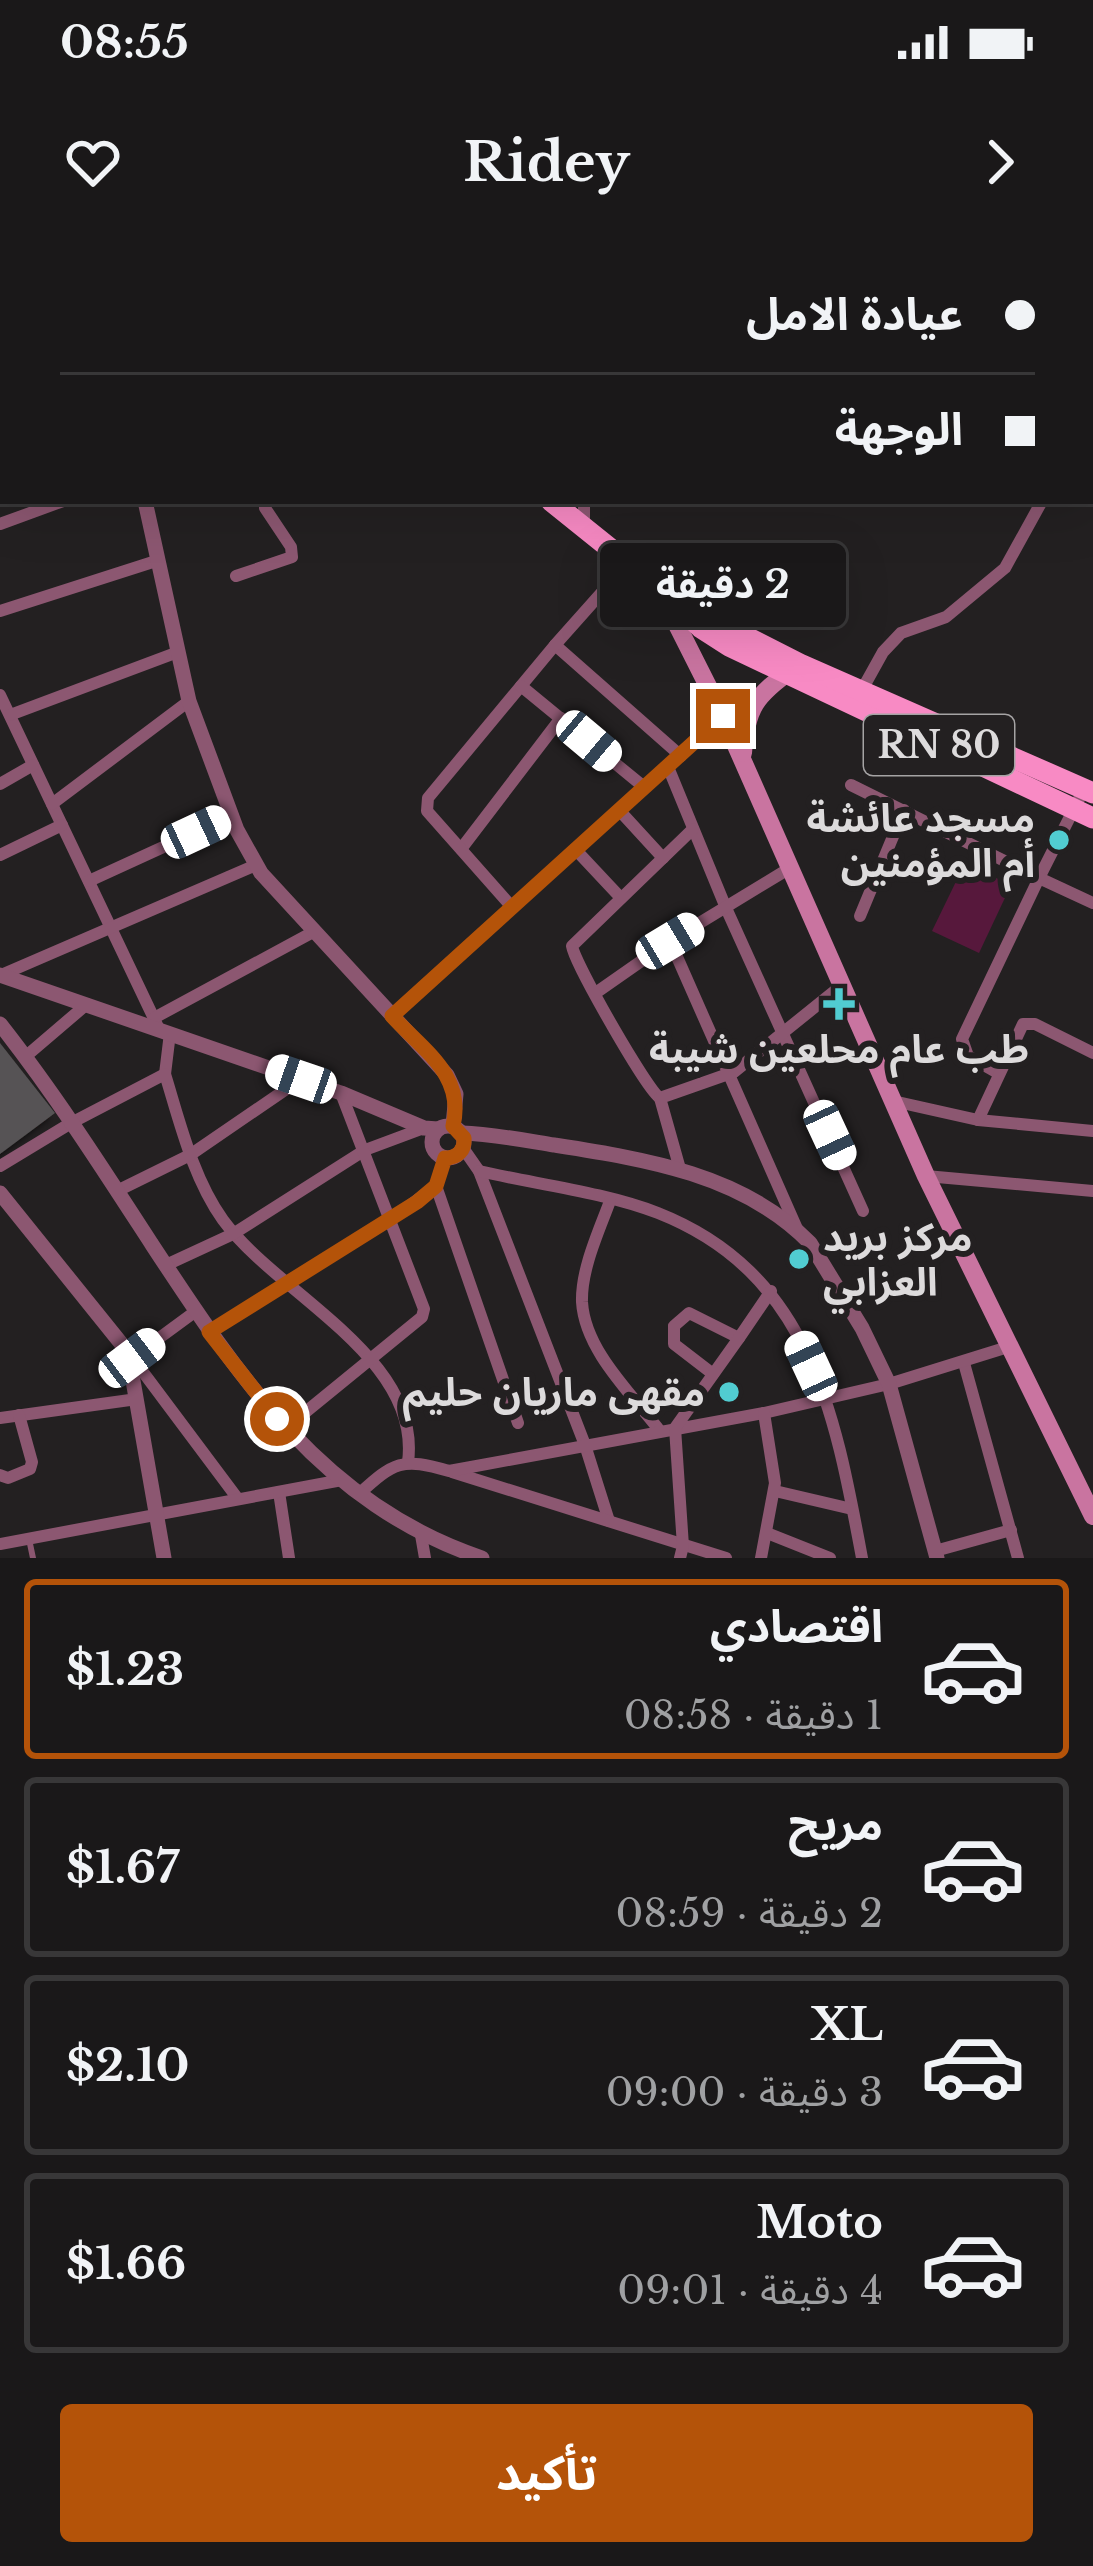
<!DOCTYPE html>
<html lang="ar">
<head>
<meta charset="utf-8">
<style>
  :root { --surface:#1a1819; --page:#272526; --text:#f1f3f6; --muted:#9fa0a2; --line:#383738; --accent:#b45309 }
  body { margin:0; font-family:"Libre Baskerville","Noto Sans Arabic",serif; background:var(--page); color:var(--text); direction:rtl; height:100vh; display:flex; flex-direction:column; font-size:45px; white-space:nowrap }
  * { box-sizing:border-box; margin:0 }
  p { font-size:39px; color:var(--muted) }
  .icon { flex:none; width:66px; height:66px; fill:none; stroke:currentColor; stroke-width:2; stroke-linecap:round; stroke-linejoin:round }
  .map { position:relative; height:1318px; overflow:hidden; direction:ltr }
  .drawer { display:flex; flex-direction:column; background:var(--surface); flex:1 }
  .drawer>* { flex:none }
  .banner { position:absolute; left:0px; top:0px; width:1095px; height:264px; box-shadow:0 12px 48px #0002,0 0 0 3px var(--line); direction:rtl; display:grid; align-content:center; height:264px; padding:0 60px; background:var(--surface) }
  .end { position:absolute; width:54px; height:54px; margin:-27px; border:15px solid #b45309; background:#fff; box-shadow:0 0 0 6px #fff }
  .from { border-radius:50% }
  .bubble { position:absolute; height:84px; border-radius:12px; background:var(--surface); box-shadow:0 12px 48px #0002,0 0 0 3px var(--line); font-size:39px; font-weight:700; line-height:84px; text-align:center; direction:rtl }
  .car { position:absolute; width:36px; height:72px; margin:-36px -18px; border-radius:15px; box-shadow:0 0 9px 3px #0007; background:linear-gradient(#fff 24%,#345 0 40%,#fff 0 76%,#345 0 86%,#fff 0) }
  .banner b { display:flex; align-items:center; gap:42px; height:114px; font-size:45px }
  .banner b+b { border-top:3px solid var(--line) }
  .banner i { width:30px; height:30px; background:var(--text) }
  ul { padding:21px 0 0; list-style:none }
  li { display:flex; align-items:center; gap:36px; height:180px; margin:0 24px 18px; padding:0 36px; border:6px solid var(--line); border-radius:12px }
  li div { flex:1 }
  li b { display:block; font-size:45px }
  li em { font-style:normal; font-weight:700 }
  li.on { border-color:var(--accent) }
  li>.icon { width:108px; height:108px; stroke-width:1.5 }
  .primary-button { display:flex; gap:24px; margin-top:auto; padding:24px 60px }
  .primary-button a { flex:1; height:138px; border-radius:12px; background:var(--accent); color:#fff; font-size:48px; font-weight:700; line-height:138px; text-align:center }
  .status { display:flex; justify-content:space-between; align-items:center; height:84px; padding:0 60px; background:var(--surface); direction:ltr }
  .status svg { height:33px; fill:currentColor }
  header { display:flex; justify-content:space-between; align-items:center; height:156px; padding:0 60px; background:var(--surface); font-size:54px; font-weight:700 }
  .map>svg:first-child { display:block }
</style>
</head>
<body>
<div class="status"><b>08:55</b><svg viewBox="0 0 49 12"><path d="M0 12V9h3v3zM5 12V6h3v6zM10 12V3h3v9zM15 12V0h3v12zM26 1h20v11H26zM47 4h2v5h-2z"/></svg></div>
<header><svg class="icon" aria-label="forward" viewBox="0 0 24 24"><path d="M9 5l7 7-7 7"/></svg>Ridey<svg class="icon" aria-label="heart" viewBox="0 0 24 24"><path d="M12 20l-8-8c-3-5 5-10 8-4 3-6 11-1 8 4z"/></svg></header>
<div class="map">
<svg width="1093" height="1318" viewBox="0 0 1093 1318">
  <defs>
    <filter id="shadow"><feDropShadow dx="-6" dy="6" stdDeviation="3" flood-color="#0009"/></filter>
  </defs>
  <rect width="100%" height="100%" fill="#232021"/>
  <!-- green -->
  <polygon fill="#57183c" points="965,623 1011,645 979,713 932,691"/>
  <!-- building -->
  <polygon fill="#565354" filter="url(#shadow)" points="0,803 55,873 0,914"/>
  <g fill="none" stroke-linecap="round" stroke-linejoin="round">
    <!-- service -->
    <polyline stroke="#8c5771" stroke-width="6" points="29,1299 33,1318"/>
    <!-- minor -->
    <g stroke="#8c5771" stroke-width="12">
      <polyline points="209,0 213,3"/>
      <polyline points="355,0 358,3"/>
      <polyline points="470,0 472,3"/>
      <polyline points="797,0 801,3"/>
      <polyline points="864,0 868,3"/>
      <polyline points="1062,0 1062,3"/>
      <polyline points="333,3 335,0"/>
      <polyline points="950,3 976,0"/>
      <polyline points="1092,51 1093,51"/>
      <polyline points="1092,113 1093,113"/>
      <polyline points="1092,187 1093,187"/>
      <polyline points="0,284 63,261"/>
      <polyline points="584,286 584,261"/>
      <polyline points="236,336 292,317 291,307 265,268"/>
      <polyline points="0,371 156,321"/>
      <polyline points="555,405 681,516"/>
      <polyline points="863,448 883,412 901,393 946,377 1005,328 1042,261"/>
      <polyline points="0,455 159,789"/>
      <polyline points="10,475 178,412"/>
      <polyline points="723,476 668,527 726,668 863,971"/>
      <polyline points="0,544 33,525"/>
      <polyline points="851,545 1039,638 1084,549"/>
      <polyline points="52,564 189,461"/>
      <polyline points="619,570 663,618"/>
      <polyline points="461,609 561,478"/>
      <polyline points="575,609 620,657"/>
      <polyline points="0,615 62,585"/>
      <polyline points="89,641 231,576"/>
      <polyline points="511,666 427,571 428,558 555,405 628,323"/>
      <polyline points="860,676 904,570"/>
      <polyline points="670,701 798,991"/>
      <polyline points="1,735 256,625"/>
      <polyline points="597,752 670,701 790,628"/>
      <polyline points="392,776 644,547 521,446"/>
      <polyline points="154,778 315,691"/>
      <polyline points="25,817 87,764"/>
      <polyline points="998,833 968,816 962,799 1039,638 1093,663"/>
      <polyline points="165,834 170,793"/>
      <path d="M660 858C647 850 575 724 572 706L693 589"/>
      <polyline points="893,861 978,880 1093,891"/>
      <polyline points="978,880 1023,784 1035,784 1093,813"/>
      <polyline points="463,908 479,931 585,1205 609,1281"/>
      <polyline points="445,918 436,946 518,1183"/>
      <path d="M0 926 71 883 165 834C180 883 193 938 223 980 278 1055 422 1117 408 1222"/>
      <polyline points="680,929 660,858 734,832 841,746"/>
      <path d="M479 931C535 944 604 952 658 973 810 1033 835 1173 862 1318"/>
      <polyline points="926,936 1093,951"/>
      <polyline points="117,951 190,915 301,839"/>
      <path d="M610 961C599 991 581 1029 582 1062 585 1111 632 1154 660 1191"/>
      <polyline points="166,1025 233,994 365,910 424,888"/>
      <polyline points="209,1092 390,980 436,946"/>
      <polyline points="131,1116 238,1259"/>
      <polyline points="132,1118 196,1071"/>
      <polyline points="964,1123 1018,1318"/>
      <polyline points="713,1134 674,1104 674,1086 689,1073 739,1098 771,1051"/>
      <polyline points="0,1178 137,1159"/>
      <polyline points="286,1188 422,1077 424,1069 341,853"/>
      <polyline points="452,1232 726,1318"/>
      <polyline points="0,1235 8,1238 30,1229 32,1222 19,1175"/>
      <polyline points="775,1251 852,1269"/>
      <polyline points="279,1252 289,1318"/>
      <path d="M359 1254C394 1222 402 1217 449 1231L764 1173 889 1144 1008 1107"/>
      <polyline points="767,1293 830,1318"/>
      <polyline points="421,1295 425,1318"/>
      <polyline points="0,1304 342,1240"/>
      <polyline points="935,1311 1011,1290"/>
      <polyline points="680,1318 683,1306 675,1188 739,1098"/>
      <polyline points="761,1318 775,1243 764,1173"/>
    </g>
    <!-- tertiary -->
    <g stroke="#8c5771" stroke-width="15">
      <polyline points="0,6 3,10"/>
      <polyline points="145,261 189,461 237,590 261,633 447,835 456,854 453,886"/>
      <polyline points="0,735 341,853 424,888 438,889"/>
      <path d="M0 784C55 854 103 929 151 1003 239 1137 322 1264 482 1318"/>
      <circle cx="448" cy="902" r="16"/>
      <path d="M462 893C492 894 523 900 554 905 644 919 743 934 810 1003L862 1088 889 1144 937 1318"/>
      <polyline points="0,953 128,1112 164,1318"/>
    </g>
    <!-- secondary -->
    <g stroke="#c974a0" stroke-width="18">
      <polyline points="663,357 723,476 926,936 1093,1276"/>
      <path d="M743 513C746 468 756 455 793 429"/>
    </g>
    <!-- primary -->
    <g stroke="#f88ac4" stroke-width="21">
      <polyline points="0,152 3,150"/>
      <polyline points="551,261 658,347 701,388 729,406 1093,578"/>
      <polyline points="715,381 800,424 1093,553"/>
    </g>
  </g>
  <g fill="none" stroke-linecap="round" stroke-linejoin="round">
    <!-- route -->
    <path stroke="#b45309" stroke-width="15" d="M277 1179 209 1092 417 962 436 946 445 918C458 918 465 910 464 898L453 886C465 835 424 811 392 776L723 476"/>
  </g>
  <!-- markers -->
  <g fill="#51ccd1" stroke="#232021" stroke-width="4.5">
    <circle cx="1059" cy="600" r="12"/>
    <path d="M833 746h12v12h12v12h-12v12h-12v-12h-12v-12h12z"/>
    <circle cx="799" cy="1019" r="12"/>
    <circle cx="729" cy="1152" r="12"/>
  </g>
  <g text-anchor="middle" stroke-width="12" stroke-linejoin="round" paint-order="stroke">
    <!-- shield labels -->
    <rect fill="#232021" stroke="#a5a3a4" stroke-width="3" x="864" y="475" width="150" height="60" rx="9"/>
    <g font-size="36" font-weight="bold" fill="#dddbdc">
      <text x="939" y="518">RN 80</text>
    </g>
    <!-- poi labels -->
    <g font-size="39" font-weight="bold" fill="#dddbdc" stroke="#232021" text-anchor="end">
      <text x="1035" y="592">مسجد عائشة<tspan x="1035" dy="45">أم المؤمنين</tspan></text>
      <text x="839" y="823" text-anchor="middle">طب عام محلعين شيبة</text>
      <text x="823" y="1011" text-anchor="start">مركز بريد<tspan x="823" dy="45">العزابي</tspan></text>
      <text x="705" y="1166">مقهى ماريان حليم</text>
    </g>
  </g>
</svg>
<i class="end from" style="left:277px;top:1179px"></i>
<i class="end" style="left:723px;top:476px"></i>
<div class="bubble" style="left:600px;top:303px;width:246px">2 دقيقة</div>
<i class="car" style="left:589px;top:501px;rotate:130deg"></i>
<i class="car" style="left:196px;top:592px;rotate:65deg"></i>
<i class="car" style="left:670px;top:701px;rotate:59deg"></i>
<i class="car" style="left:301px;top:839px;rotate:289deg"></i>
<i class="car" style="left:830px;top:895px;rotate:155deg"></i>
<i class="car" style="left:132px;top:1118px;rotate:53deg"></i>
<i class="car" style="left:811px;top:1126px;rotate:335deg"></i>
<div class="banner">
<b><i class="from"></i>عيادة الامل</b>
<b><i></i>الوجهة</b>
</div>
</div>
<section class="drawer">
<ul>
<li class="on"><svg class="icon" aria-label="car" viewBox="0 0 24 24"><path d="M5 17H2v-5l4-1 3-4h7l3 4 3 1v5h-3M9 17h6M6 11h13"/><circle cx="7" cy="17" r="2"/><circle cx="17" cy="17" r="2"/></svg><div><b>اقتصادي</b><p>1 دقيقة · 08:58</p></div><em>$1.23</em></li>
<li><svg class="icon" aria-label="car" viewBox="0 0 24 24"><path d="M5 17H2v-5l4-1 3-4h7l3 4 3 1v5h-3M9 17h6M6 11h13"/><circle cx="7" cy="17" r="2"/><circle cx="17" cy="17" r="2"/></svg><div><b>مريح</b><p>2 دقيقة · 08:59</p></div><em>$1.67</em></li>
<li><svg class="icon" aria-label="car" viewBox="0 0 24 24"><path d="M5 17H2v-5l4-1 3-4h7l3 4 3 1v5h-3M9 17h6M6 11h13"/><circle cx="7" cy="17" r="2"/><circle cx="17" cy="17" r="2"/></svg><div><b>XL</b><p>3 دقيقة · 09:00</p></div><em>$2.10</em></li>
<li><svg class="icon" aria-label="car" viewBox="0 0 24 24"><path d="M5 17H2v-5l4-1 3-4h7l3 4 3 1v5h-3M9 17h6M6 11h13"/><circle cx="7" cy="17" r="2"/><circle cx="17" cy="17" r="2"/></svg><div><b>Moto</b><p>4 دقيقة · 09:01</p></div><em>$1.66</em></li>
</ul>
<div class="primary-button"><a>تأكيد</a></div>
</section>
</body>
</html>
